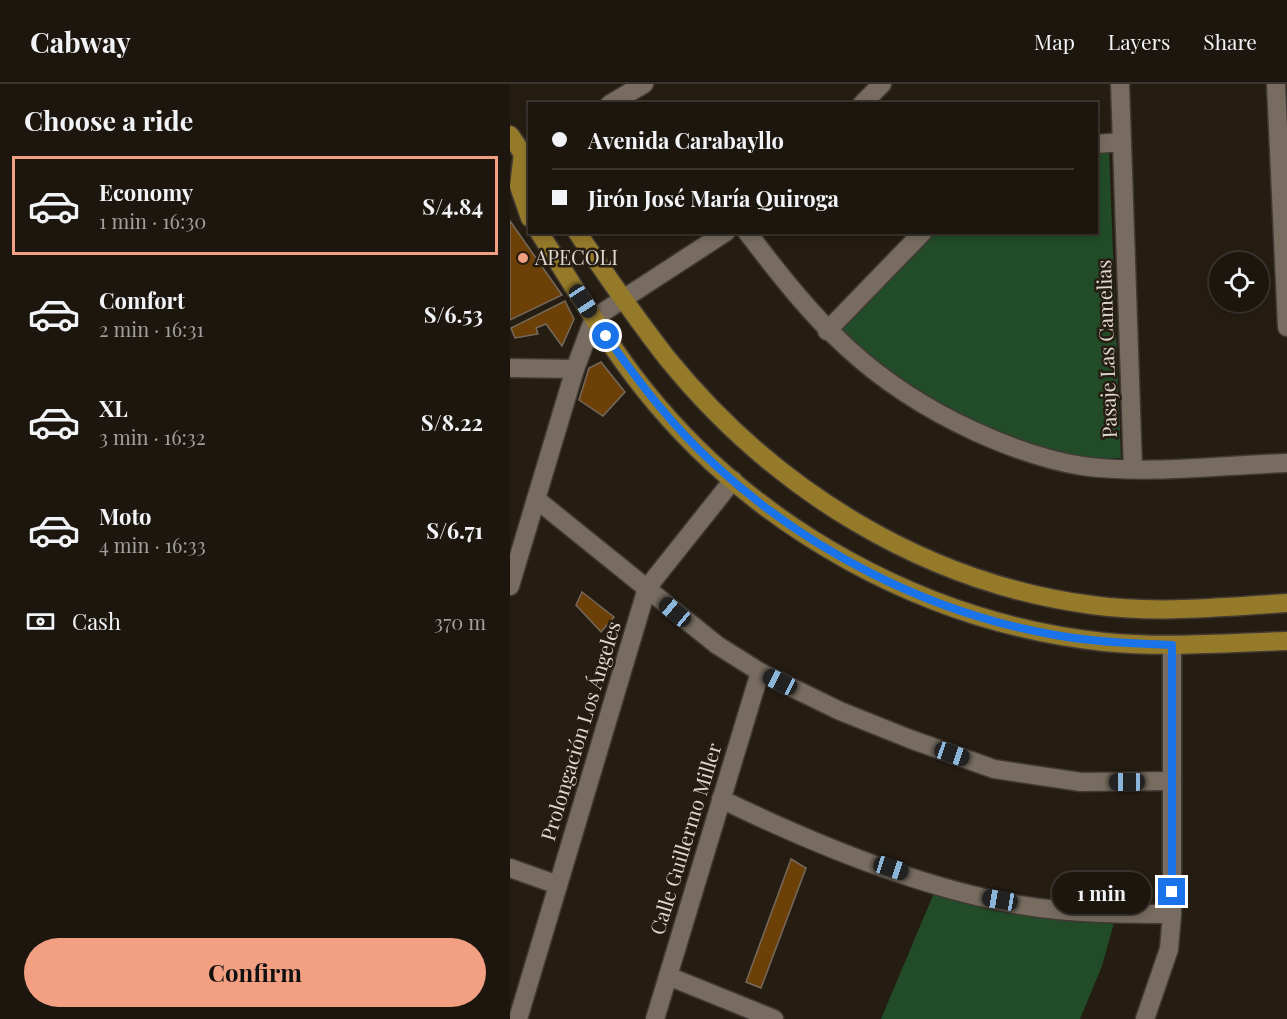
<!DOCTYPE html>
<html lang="en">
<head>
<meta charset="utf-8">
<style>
  :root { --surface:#1c160e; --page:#251f17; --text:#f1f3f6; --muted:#a09f9e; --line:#3a352e; --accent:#f2a081 }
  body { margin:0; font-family:"Playfair Display",serif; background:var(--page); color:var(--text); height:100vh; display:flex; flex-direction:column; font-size:22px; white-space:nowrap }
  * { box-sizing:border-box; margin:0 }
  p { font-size:20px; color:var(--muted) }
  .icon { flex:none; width:33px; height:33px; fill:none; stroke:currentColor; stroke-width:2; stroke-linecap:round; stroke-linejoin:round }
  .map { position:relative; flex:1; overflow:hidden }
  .side { display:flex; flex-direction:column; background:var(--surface); width:510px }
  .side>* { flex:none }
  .banner { position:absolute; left:18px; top:18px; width:570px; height:132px; border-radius:0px; box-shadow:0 3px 9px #0003,0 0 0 2px var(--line); display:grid; align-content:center; height:132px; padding:0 24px; background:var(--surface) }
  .fabs { position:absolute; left:699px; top:168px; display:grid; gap:12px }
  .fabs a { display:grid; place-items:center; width:60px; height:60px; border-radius:50%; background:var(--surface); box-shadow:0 3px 9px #0003,0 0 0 2px var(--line); font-size:30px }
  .end { position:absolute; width:27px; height:27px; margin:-14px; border:8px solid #1a73e8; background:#fff; box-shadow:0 0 0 3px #fff }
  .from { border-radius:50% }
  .bubble { position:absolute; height:42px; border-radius:21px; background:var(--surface); box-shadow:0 3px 9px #0003,0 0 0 2px var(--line); font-size:20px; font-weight:700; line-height:42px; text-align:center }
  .car { position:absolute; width:18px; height:36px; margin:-18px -9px; border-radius:8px; box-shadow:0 0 4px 2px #0007; background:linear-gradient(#222 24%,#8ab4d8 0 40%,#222 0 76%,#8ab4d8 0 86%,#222 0) }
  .banner b { display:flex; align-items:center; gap:21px; height:57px; font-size:22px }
  .banner b+b { border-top:2px solid var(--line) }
  .banner i { width:15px; height:15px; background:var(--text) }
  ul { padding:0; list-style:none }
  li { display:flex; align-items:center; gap:18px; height:99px; margin:0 12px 9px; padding:0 12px; border:3px solid transparent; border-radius:0px }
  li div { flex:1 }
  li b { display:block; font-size:22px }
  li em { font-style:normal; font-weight:700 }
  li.on { border-color:var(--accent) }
  li>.icon { width:54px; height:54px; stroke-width:1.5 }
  h2 { padding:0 24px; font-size:27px; line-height:72px }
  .pay { display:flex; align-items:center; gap:15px; height:66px; padding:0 24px; font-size:22px }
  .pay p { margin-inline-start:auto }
  .cta { display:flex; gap:12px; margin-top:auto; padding:12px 24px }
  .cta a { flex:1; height:69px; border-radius:36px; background:var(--accent); color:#111; font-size:24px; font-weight:700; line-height:69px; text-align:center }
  header { display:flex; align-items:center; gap:36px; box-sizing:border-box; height:84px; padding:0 30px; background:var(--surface); border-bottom:2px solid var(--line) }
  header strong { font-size:28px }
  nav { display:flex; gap:33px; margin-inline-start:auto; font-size:21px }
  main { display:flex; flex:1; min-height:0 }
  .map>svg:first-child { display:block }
</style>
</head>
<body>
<header>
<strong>Cabway</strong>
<nav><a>Map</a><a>Layers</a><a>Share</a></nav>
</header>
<main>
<section class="side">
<h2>Choose a ride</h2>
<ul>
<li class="on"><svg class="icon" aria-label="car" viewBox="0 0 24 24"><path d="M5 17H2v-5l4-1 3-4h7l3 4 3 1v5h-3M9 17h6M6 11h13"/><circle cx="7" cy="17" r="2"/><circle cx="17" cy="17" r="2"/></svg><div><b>Economy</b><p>1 min · 16:30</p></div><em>S/4.84</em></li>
<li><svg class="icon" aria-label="car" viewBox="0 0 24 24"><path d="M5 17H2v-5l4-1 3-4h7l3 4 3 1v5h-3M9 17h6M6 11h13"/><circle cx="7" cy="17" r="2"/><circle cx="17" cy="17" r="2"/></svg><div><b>Comfort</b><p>2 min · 16:31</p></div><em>S/6.53</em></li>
<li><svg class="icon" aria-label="car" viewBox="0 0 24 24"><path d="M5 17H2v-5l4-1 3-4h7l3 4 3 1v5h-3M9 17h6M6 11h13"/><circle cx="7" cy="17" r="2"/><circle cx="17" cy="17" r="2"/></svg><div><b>XL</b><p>3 min · 16:32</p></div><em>S/8.22</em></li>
<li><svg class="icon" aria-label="car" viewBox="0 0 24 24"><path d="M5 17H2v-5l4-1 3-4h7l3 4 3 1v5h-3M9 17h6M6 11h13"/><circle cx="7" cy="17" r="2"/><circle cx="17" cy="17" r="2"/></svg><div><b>Moto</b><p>4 min · 16:33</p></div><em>S/6.71</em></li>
</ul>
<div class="pay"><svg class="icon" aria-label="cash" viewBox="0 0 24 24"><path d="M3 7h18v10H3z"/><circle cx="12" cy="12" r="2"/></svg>Cash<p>370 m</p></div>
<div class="cta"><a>Confirm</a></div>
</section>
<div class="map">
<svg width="777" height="935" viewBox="0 0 777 935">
  <rect width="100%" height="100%" fill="#261d12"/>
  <!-- green -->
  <g fill="#224c28">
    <polygon points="599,66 611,374 580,376 540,371 483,348 382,294 327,245 424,149 586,148 587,67"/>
    <path d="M424 809C483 828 542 838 604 839L592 882 570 935H371Z"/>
  </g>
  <!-- building -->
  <g fill="#6d4008" stroke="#75695d" stroke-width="1.5">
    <polygon points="0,137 52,211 0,236"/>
    <polygon points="55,217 64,235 52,262 36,240 26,244 28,250 5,254 1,244"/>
    <polygon points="91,278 115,308 93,332 69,316 79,284"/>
    <polygon points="72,508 104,533 91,548 66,521"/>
    <polygon points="281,775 296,784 251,904 236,898"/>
  </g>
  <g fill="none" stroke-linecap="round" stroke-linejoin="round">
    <!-- minor casing -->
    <g stroke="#413933" stroke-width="21">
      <g id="minor">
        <polyline points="610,0 623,385"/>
        <polyline points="766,0 777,243"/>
        <polyline points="100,20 134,0"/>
        <polyline points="352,20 372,0"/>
        <polyline points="586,60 612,58"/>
        <path d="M237 148C306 239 358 298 464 347 499 363 534 376 572 382 635 391 713 381 777 379"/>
        <polyline points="317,247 413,148"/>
        <polyline points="0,284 65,285"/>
        <polyline points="26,415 207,561 250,588 330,627 400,655 484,685 571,698 662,697"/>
        <polyline points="0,502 65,285 84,234 216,148"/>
        <path d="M211 715C310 763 439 816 548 826 586 830 624 830 662 830"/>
        <polyline points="0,784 48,801"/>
        <polyline points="158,892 264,935"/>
        <polyline points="8,935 137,504 223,396"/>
        <polyline points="145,935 250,588"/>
        <polyline points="635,935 659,865 662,830 662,561"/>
      </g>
    </g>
    <!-- major casing -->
    <g stroke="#413933" stroke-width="21">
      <g id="major">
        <polyline points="0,51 18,77"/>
        <polyline points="13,69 9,102 20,134"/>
        <path d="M29 148C63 201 95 256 133 304 245 445 416 539 594 558 655 564 716 559 777 557"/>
        <path d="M67 148C96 191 125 233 157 274 263 405 414 499 582 521 647 530 712 523 777 519"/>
      </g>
    </g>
    <!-- minor -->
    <use href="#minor" stroke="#776c5f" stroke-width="18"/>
    <!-- major -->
    <use href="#major" stroke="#957a2a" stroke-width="18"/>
  </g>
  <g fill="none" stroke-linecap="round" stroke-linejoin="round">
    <!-- route -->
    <path stroke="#1a73e8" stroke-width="8" d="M96 252C129 298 162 342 204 380 295 465 417 528 540 550 580 558 621 559 662 561V808"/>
  </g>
  <!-- markers -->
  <circle fill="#f2a081" stroke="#261d12" stroke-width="2" cx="13" cy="174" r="6"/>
  <g text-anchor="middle" stroke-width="5" stroke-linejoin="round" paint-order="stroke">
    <!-- poi labels -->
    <g font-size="20" fill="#ded7d0" stroke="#261d12" text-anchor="start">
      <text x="25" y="181">APECOLI</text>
    </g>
    <!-- street labels -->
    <g font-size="20" fill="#ded7d0" stroke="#261d12">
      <text transform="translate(597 265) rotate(-92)" y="7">Pasaje Las Camelias</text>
      <text transform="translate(71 647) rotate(-73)" y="7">Prolongación Los Ángeles</text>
      <text transform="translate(176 755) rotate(-73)" y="7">Calle Guillermo Miller</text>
    </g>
  </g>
</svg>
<div class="fabs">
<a><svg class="icon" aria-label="locate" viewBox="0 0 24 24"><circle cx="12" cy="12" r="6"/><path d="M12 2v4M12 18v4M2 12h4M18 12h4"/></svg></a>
</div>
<i class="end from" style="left:96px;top:252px"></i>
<i class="end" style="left:662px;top:808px"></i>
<div class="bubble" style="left:542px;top:788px;width:99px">1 min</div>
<i class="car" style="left:73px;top:217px;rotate:147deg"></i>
<i class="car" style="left:165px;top:528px;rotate:310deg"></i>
<i class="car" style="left:270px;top:598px;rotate:296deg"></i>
<i class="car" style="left:442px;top:670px;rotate:109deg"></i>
<i class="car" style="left:617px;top:698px;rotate:270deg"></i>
<i class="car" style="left:381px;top:784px;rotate:108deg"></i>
<i class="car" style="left:490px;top:816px;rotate:280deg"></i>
<div class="banner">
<b><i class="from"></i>Avenida Carabayllo</b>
<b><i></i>Jirón José María Quiroga</b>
</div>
</div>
</main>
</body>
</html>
